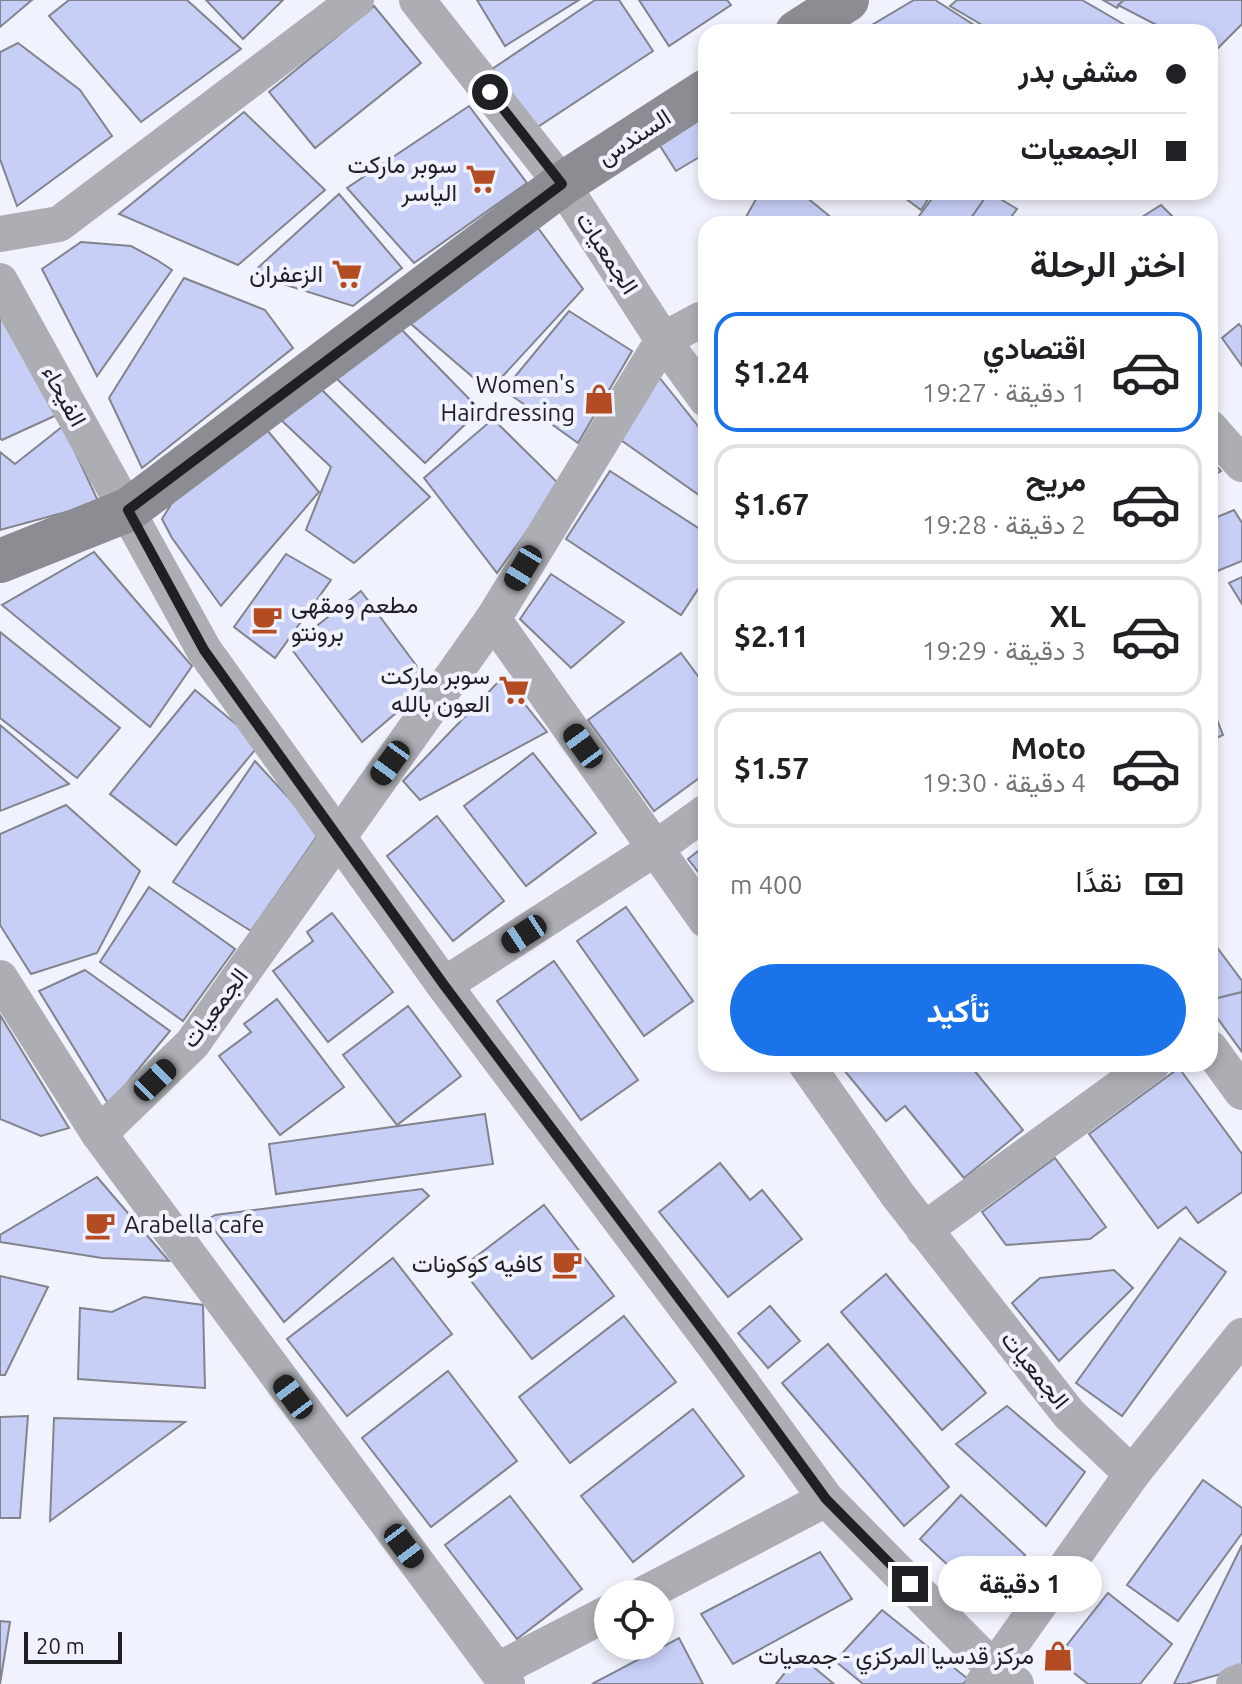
<!DOCTYPE html>
<html lang="ar">
<head>
<meta charset="utf-8">
<style>
  :root { --surface:#fff; --page:#f6f6f6; --text:#202124; --muted:#757577; --line:#e0e0e0; --accent:#1a73e8 }
  body { margin:0; font-family:Ubuntu,Vazirmatn,sans-serif; background:var(--page); color:var(--text); direction:rtl; height:100vh; display:flex; flex-direction:column; font-size:30px; white-space:nowrap }
  * { box-sizing:border-box; margin:0 }
  p { font-size:26px; color:var(--muted) }
  .icon { flex:none; width:44px; height:44px; fill:none; stroke:currentColor; stroke-width:2; stroke-linecap:round; stroke-linejoin:round }
  .map { position:relative; flex:1; overflow:hidden; direction:ltr }
  .sheet { position:absolute; left:698px; top:216px; width:520px; height:856px; display:flex; flex-direction:column; background:var(--surface); border-radius:24px; box-shadow:0 4px 12px #0003; direction:rtl }
  .sheet>* { flex:none }
  .guide { position:absolute; left:698px; top:24px; width:520px; height:176px; border-radius:24px; box-shadow:0 4px 12px #0003; direction:rtl; display:grid; align-content:center; height:176px; padding:0 32px; background:var(--surface) }
  .buttons { position:absolute; left:594px; top:1580px; display:grid; gap:16px }
  .buttons a { display:grid; place-items:center; width:80px; height:80px; border-radius:50%; background:var(--surface); box-shadow:0 4px 12px #0003; font-size:40px }
  .scale { position:absolute; left:24px; bottom:20px; width:98px; box-sizing:border-box; padding-left:8px; border:4px solid #1f2024; border-top:0; font-size:22px; line-height:28px; white-space:nowrap; color:#1f2024; -webkit-text-stroke:6px #f0f2fd; paint-order:stroke }
  .end { position:absolute; width:36px; height:36px; margin:-18px; border:10px solid #1f2024; background:#fff; box-shadow:0 0 0 4px #fff }
  .from { border-radius:50% }
  .bubble { position:absolute; height:56px; border-radius:28px; background:var(--surface); box-shadow:0 4px 12px #0003; font-size:26px; font-weight:700; line-height:56px; text-align:center; direction:rtl }
  .car { position:absolute; width:24px; height:48px; margin:-24px -12px; border-radius:10px; box-shadow:0 0 6px 2px #0007; background:linear-gradient(#222 24%,#8ab4d8 0 40%,#222 0 76%,#8ab4d8 0 86%,#222 0) }
  .guide b { display:flex; align-items:center; gap:28px; height:76px; font-size:30px }
  .guide b+b { border-top:2px solid var(--line) }
  .guide i { width:20px; height:20px; background:var(--text) }
  ul { padding:0; list-style:none }
  li { display:flex; align-items:center; gap:24px; height:120px; margin:0 16px 12px; padding:0 16px; border:4px solid var(--line); border-radius:24px }
  li div { flex:1 }
  li b { display:block; font-size:30px }
  li em { font-style:normal; font-weight:700 }
  li.selected { border-color:var(--accent) }
  li>.icon { width:72px; height:72px; stroke-width:1.5 }
  h2 { padding:0 32px; font-size:36px; line-height:96px }
  .pay { display:flex; align-items:center; gap:20px; height:88px; padding:0 32px; font-size:30px }
  .pay p { margin-inline-start:auto }
  .primary-button { display:flex; gap:16px; margin-top:auto; padding:16px 32px }
  .primary-button a { flex:1; height:92px; border-radius:48px; background:var(--accent); color:#fff; font-size:32px; font-weight:700; line-height:92px; text-align:center }
  .map>svg:first-child { display:block }
</style>
</head>
<body>
<div class="map">
<svg width="1242" height="1684" viewBox="0 0 1242 1684">
  <rect width="100%" height="100%" fill="#f0f2fd"/>
  <!-- building -->
  <g fill="#c8cff7" stroke="#82838d" stroke-width="2">
    <polygon points="0,0 32,0 0,27"/>
    <polygon points="69,0 187,0 241,49 141,122 49,16"/>
    <polygon points="206,0 283,0 243,39"/>
    <polygon points="477,0 579,0 505,46"/>
    <polygon points="595,0 619,0 653,51 533,130 492,69"/>
    <polygon points="639,0 727,0 731,5 669,46"/>
    <polygon points="914,0 935,0 985,32 860,32"/>
    <polygon points="957,0 1082,0 1137,32 994,32 950,6"/>
    <polygon points="1103,0 1124,0 1117,8"/>
    <polygon points="1124,0 1242,0 1242,24 1212,54 1210,52 1210,32 1170,32 1118,5"/>
    <polygon points="374,6 421,63 315,148 269,92"/>
    <polygon points="18,43 80,90 112,136 17,206 0,159 0,52"/>
    <polygon points="469,106 527,183 414,263 347,188"/>
    <polygon points="706,110 706,153 676,171 655,138"/>
    <polygon points="244,112 325,190 238,265 119,214"/>
    <polygon points="760,192 800,192 838,223 742,224"/>
    <polygon points="897,192 933,192 921,210"/>
    <polygon points="937,192 989,192 967,224 913,224"/>
    <polygon points="989,192 1017,209 1006,224 967,224"/>
    <polygon points="339,194 402,268 353,306 251,274"/>
    <polygon points="1161,205 1180,224 1131,224"/>
    <polygon points="538,228 583,289 489,391 411,324"/>
    <polygon points="81,242 131,246 157,260 172,270 97,376 42,269"/>
    <polygon points="184,278 265,310 293,348 142,468 109,398"/>
    <polygon points="569,311 632,351 578,443 504,390"/>
    <polygon points="0,316 61,413 2,440 0,438"/>
    <polygon points="1239,324 1242,328 1242,366 1222,338"/>
    <polygon points="400,328 480,410 425,463 336,378"/>
    <polygon points="659,377 706,436 706,500 618,438"/>
    <polygon points="318,386 430,497 354,563 306,530 331,467 279,418"/>
    <polygon points="493,419 560,485 497,573 424,478"/>
    <polygon points="63,426 99,503 0,530 0,452 15,464"/>
    <polygon points="267,430 319,492 221,606 172,538 162,519 178,493"/>
    <polygon points="1210,459 1221,471 1210,478"/>
    <polygon points="610,471 706,533 706,577 681,615 566,539"/>
    <polygon points="1234,510 1242,523 1242,561 1210,574 1210,520"/>
    <polygon points="94,552 192,666 150,727 2,605"/>
    <polygon points="286,554 331,580 275,658 234,627"/>
    <polygon points="551,574 624,622 571,668 520,619"/>
    <polygon points="1242,577 1242,604 1229,583"/>
    <polygon points="361,591 430,684 362,742 290,647"/>
    <polygon points="0,632 120,728 77,778 0,718"/>
    <polygon points="681,653 706,687 706,773 654,811 588,720"/>
    <polygon points="503,677 547,732 420,800 403,781"/>
    <polygon points="195,690 260,744 176,845 110,794"/>
    <polygon points="1210,702 1223,735 1210,741"/>
    <polygon points="0,725 69,784 0,811"/>
    <polygon points="533,753 596,833 526,886 464,806"/>
    <polygon points="255,761 320,832 251,931 173,882"/>
    <polygon points="66,805 140,871 97,953 31,974 0,925 0,834"/>
    <polygon points="437,816 504,901 453,941 387,856"/>
    <polygon points="706,845 706,882 688,859"/>
    <polygon points="149,887 235,949 183,1021 100,962"/>
    <polygon points="626,907 693,1001 644,1036 577,941"/>
    <polygon points="332,913 393,992 328,1042 273,971 313,941 307,932"/>
    <polygon points="1210,938 1242,981 1242,992 1210,1000"/>
    <polygon points="554,961 638,1080 581,1120 497,1001"/>
    <polygon points="85,970 170,1031 109,1105 39,991"/>
    <polygon points="1242,992 1242,1052 1210,1008 1210,1000"/>
    <polygon points="277,999 344,1087 280,1135 219,1056 251,1032 244,1024"/>
    <polygon points="408,1006 461,1076 397,1125 343,1055"/>
    <polygon points="0,1015 69,1128 41,1136 0,1119"/>
    <polygon points="839,1064 969,1064 1023,1130 964,1178 905,1106 886,1121"/>
    <polygon points="1179,1068 1242,1154 1242,1192 1198,1223 1186,1207 1158,1228 1089,1134"/>
    <polygon points="485,1114 493,1164 276,1194 269,1144"/>
    <polygon points="1055,1158 1106,1227 1090,1239 1006,1245 982,1212"/>
    <polygon points="720,1163 750,1200 762,1190 802,1239 728,1297 659,1212"/>
    <polygon points="97,1177 169,1261 102,1258 0,1242 0,1235"/>
    <polygon points="422,1189 429,1196 284,1322 207,1220 215,1215"/>
    <polygon points="544,1205 614,1296 532,1359 461,1268"/>
    <polygon points="1180,1238 1226,1272 1122,1416 1076,1383"/>
    <polygon points="393,1258 452,1334 347,1416 287,1339"/>
    <polygon points="1114,1270 1133,1288 1059,1361 1012,1303 1040,1278"/>
    <polygon points="886,1274 986,1393 942,1430 841,1312"/>
    <polygon points="0,1276 48,1287 5,1375 0,1375"/>
    <polygon points="144,1297 203,1305 205,1388 78,1379 80,1308 112,1312"/>
    <polygon points="770,1306 800,1341 768,1368 738,1333"/>
    <polygon points="624,1316 676,1382 570,1463 519,1397"/>
    <polygon points="828,1344 949,1487 904,1526 782,1383"/>
    <polygon points="448,1371 517,1461 431,1527 362,1438"/>
    <polygon points="1007,1406 1085,1472 1046,1526 956,1444"/>
    <polygon points="693,1409 744,1476 633,1562 581,1496"/>
    <polygon points="28,1416 20,1518 0,1518 0,1417"/>
    <polygon points="54,1418 185,1422 50,1521"/>
    <polygon points="1203,1480 1242,1508 1242,1533 1178,1621 1127,1585"/>
    <polygon points="961,1495 1025,1555 984,1599 920,1539"/>
    <polygon points="510,1496 582,1589 517,1639 445,1545"/>
    <polygon points="1242,1545 1242,1668 1186,1684 1174,1684"/>
    <polygon points="820,1552 852,1599 733,1664 701,1614"/>
    <polygon points="1108,1593 1172,1644 1140,1684 1088,1684 1056,1659"/>
    <polygon points="882,1610 968,1679 963,1684 863,1684 835,1661"/>
    <polygon points="0,1621 10,1622 0,1684"/>
    <polygon points="679,1638 703,1684 592,1684"/>
    <polygon points="799,1655 834,1684 776,1684"/>
  </g>
  <g fill="none" stroke-linecap="round" stroke-linejoin="round">
    <!-- minor -->
    <g stroke="#adaeb3" stroke-width="36">
      <polyline points="417,0 562,184 663,340 706,399"/>
      <polyline points="0,234 59,224 356,0"/>
      <polyline points="0,281 204,650 444,985 714,1345 826,1499 994,1669 1016,1684"/>
      <polyline points="1210,428 1242,464"/>
      <polyline points="493,619 663,340 700,320 706,320"/>
      <polyline points="0,978 99,1134 507,1684"/>
      <polyline points="444,985 656,848 706,812"/>
      <polyline points="1210,1048 1242,1092"/>
      <polyline points="806,1064 897,1194 1069,1414 1132,1474 983,1684"/>
      <polyline points="99,1134 192,1044 493,619 706,920"/>
      <polyline points="924,1230 1152,1064"/>
      <polyline points="1132,1474 1242,1336"/>
      <polyline points="644,1594 826,1499"/>
      <polyline points="498,1670 608,1613"/>
      <polyline points="1234,1684 1242,1681"/>
    </g>
    <!-- secondary -->
    <g stroke="#8c8d93" stroke-width="44">
      <polyline points="797,32 847,0"/>
      <polyline points="0,561 128,510 562,184 706,91"/>
    </g>
  </g>
  <g fill="none" stroke-linecap="round" stroke-linejoin="round">
    <!-- route -->
    <polyline stroke="#1f2024" stroke-width="10" points="490,92 562,184 128,510 204,650 444,985 714,1345 826,1499 910,1584"/>
  </g>
  <!-- icons -->
  <defs>
    <g id="supermarket-bare" transform="scale(2.4)"><path d="M-6-5.5h2.5l.6 2H6L4.5 2H-2.5L-4.4-4H-6ZM-1.5 3.2a1.3 1.3 0 1 0 .1 0ZM3 3.2a1.3 1.3 0 1 0 .1 0Z" fill="#b34c23" stroke="#f0f2fd" stroke-width="2.5" paint-order="stroke"/></g>
    <g id="shop-bare" transform="scale(2.4)"><path d="M-5-2.5h2.3a2.7 3.5 0 0 1 5.4 0H5L5.5 6h-11ZM-1.5-2.5h3a1.5 2.3 0 0 0-3 0Z" fill="#b34c23" stroke="#f0f2fd" stroke-width="2.5" paint-order="stroke"/></g>
    <g id="cafe-bare" transform="scale(2.4)"><path d="M-5.5-4.5H6V0H3Q3 3.5 0 3.5H-2.5Q-5.5 3.5-5.5 0ZM3-3.2v2h1.7v-2ZM-6 4.5H4V6H-6Z" fill="#b34c23" stroke="#f0f2fd" stroke-width="2.5" paint-order="stroke"/></g>
  </defs>
  <g fill-rule="evenodd">
    <use href="#supermarket-bare" x="481" y="179"/>
    <use href="#supermarket-bare" x="347" y="274"/>
    <use href="#shop-bare" x="599" y="399"/>
    <use href="#cafe-bare" x="267" y="619"/>
    <use href="#supermarket-bare" x="514" y="690"/>
    <use href="#cafe-bare" x="100" y="1225"/>
    <use href="#cafe-bare" x="567" y="1264"/>
    <use href="#shop-bare" x="1058" y="1656"/>
  </g>
  <g text-anchor="middle" stroke-width="8" stroke-linejoin="round" paint-order="stroke">
    <!-- street labels -->
    <g font-size="24" fill="#1f2024" stroke="#f0f2fd">
      <text transform="translate(634 137) rotate(-33)" y="8">السندس</text>
      <text transform="translate(607 253) rotate(57)" y="8">الجمعيات</text>
      <text transform="translate(64 396) rotate(61)" y="8">الفيحاء</text>
      <text transform="translate(215 1008) rotate(-53)" y="8">الجمعيات</text>
      <text transform="translate(1035 1370) rotate(51)" y="8">الجمعيات</text>
    </g>
    <!-- poi labels -->
    <g font-size="24" fill="#1f2024" stroke="#f0f2fd" text-anchor="end">
      <text x="457" y="173">سوبر ماركت<tspan x="457" dy="28">الياسر</tspan></text>
      <text x="323" y="282">الزعفران</text>
      <text x="575" y="393">Women's<tspan x="575" dy="28">Hairdressing</tspan></text>
      <text x="291" y="613" text-anchor="start">مطعم ومقهى<tspan x="291" dy="28">برونتو</tspan></text>
      <text x="490" y="684">سوبر ماركت<tspan x="490" dy="28">العون بالله</tspan></text>
      <text x="124" y="1233" text-anchor="start">Arabella cafe</text>
      <text x="543" y="1272">كافيه كوكونات</text>
      <text x="1034" y="1664">مركز قدسيا المركزي - جمعيات</text>
    </g>
  </g>
</svg>
<div class="buttons">
<a><svg class="icon" aria-label="locate" viewBox="0 0 24 24"><circle cx="12" cy="12" r="6"/><path d="M12 2v4M12 18v4M2 12h4M18 12h4"/></svg></a>
</div>
<div class="scale">20 m</div>
<i class="end from" style="left:490px;top:92px"></i>
<i class="end" style="left:910px;top:1584px"></i>
<div class="bubble" style="left:938px;top:1556px;width:164px">1 دقيقة</div>
<i class="car" style="left:523px;top:568px;rotate:211deg"></i>
<i class="car" style="left:583px;top:746px;rotate:324deg"></i>
<i class="car" style="left:390px;top:763px;rotate:216deg"></i>
<i class="car" style="left:524px;top:934px;rotate:237deg"></i>
<i class="car" style="left:155px;top:1080px;rotate:46deg"></i>
<i class="car" style="left:293px;top:1397px;rotate:323deg"></i>
<i class="car" style="left:404px;top:1546px;rotate:143deg"></i>
<div class="guide">
<b><i class="from"></i>مشفى بدر</b>
<b><i></i>الجمعيات</b>
</div>
<section class="sheet">
<h2>اختر الرحلة</h2>
<ul>
<li class="selected"><svg class="icon" aria-label="car" viewBox="0 0 24 24"><path d="M5 17H2v-5l4-1 3-4h7l3 4 3 1v5h-3M9 17h6M6 11h13"/><circle cx="7" cy="17" r="2"/><circle cx="17" cy="17" r="2"/></svg><div><b>اقتصادي</b><p>1 دقيقة · 19:27</p></div><em>$1.24</em></li>
<li><svg class="icon" aria-label="car" viewBox="0 0 24 24"><path d="M5 17H2v-5l4-1 3-4h7l3 4 3 1v5h-3M9 17h6M6 11h13"/><circle cx="7" cy="17" r="2"/><circle cx="17" cy="17" r="2"/></svg><div><b>مريح</b><p>2 دقيقة · 19:28</p></div><em>$1.67</em></li>
<li><svg class="icon" aria-label="car" viewBox="0 0 24 24"><path d="M5 17H2v-5l4-1 3-4h7l3 4 3 1v5h-3M9 17h6M6 11h13"/><circle cx="7" cy="17" r="2"/><circle cx="17" cy="17" r="2"/></svg><div><b>XL</b><p>3 دقيقة · 19:29</p></div><em>$2.11</em></li>
<li><svg class="icon" aria-label="car" viewBox="0 0 24 24"><path d="M5 17H2v-5l4-1 3-4h7l3 4 3 1v5h-3M9 17h6M6 11h13"/><circle cx="7" cy="17" r="2"/><circle cx="17" cy="17" r="2"/></svg><div><b>Moto</b><p>4 دقيقة · 19:30</p></div><em>$1.57</em></li>
</ul>
<div class="pay"><svg class="icon" aria-label="cash" viewBox="0 0 24 24"><path d="M3 7h18v10H3z"/><circle cx="12" cy="12" r="2"/></svg>نقدًا<p>400 m</p></div>
<div class="primary-button"><a>تأكيد</a></div>
</section>
</div>
</body>
</html>
